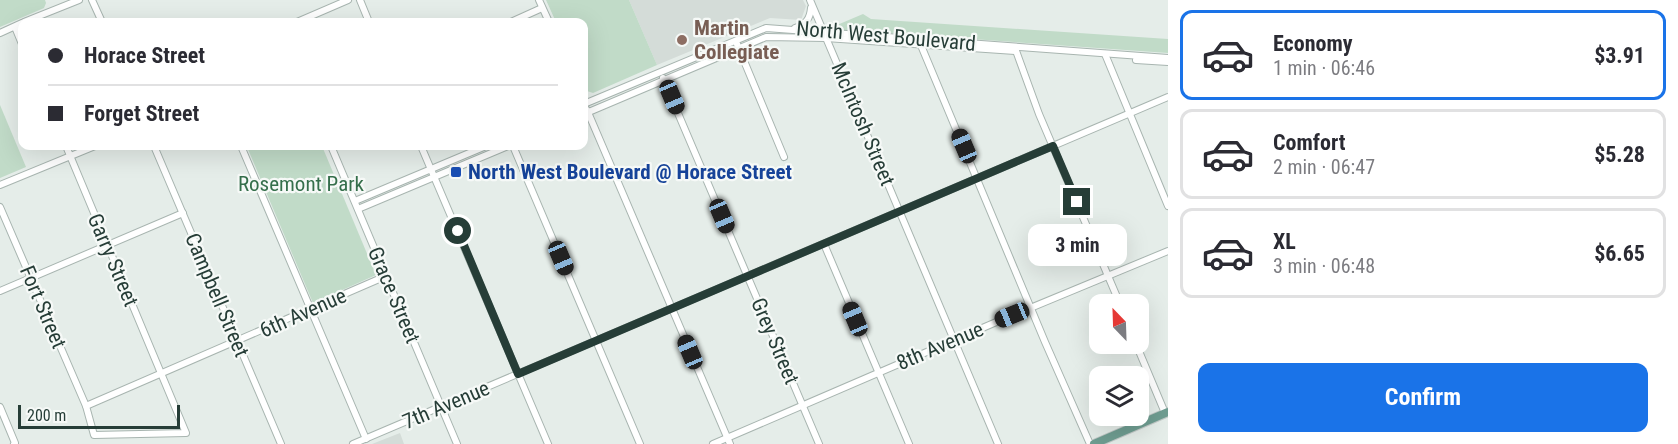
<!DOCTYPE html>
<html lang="en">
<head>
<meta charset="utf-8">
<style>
  :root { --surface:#fff; --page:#f7f7f7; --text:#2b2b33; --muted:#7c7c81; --line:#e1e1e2; --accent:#1a73e8 }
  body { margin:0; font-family:"Roboto Condensed",sans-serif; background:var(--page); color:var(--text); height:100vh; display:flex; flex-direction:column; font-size:22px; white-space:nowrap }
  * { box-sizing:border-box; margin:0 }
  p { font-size:20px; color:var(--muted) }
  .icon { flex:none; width:33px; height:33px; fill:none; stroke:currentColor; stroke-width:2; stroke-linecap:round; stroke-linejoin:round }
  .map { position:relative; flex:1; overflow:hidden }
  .details { display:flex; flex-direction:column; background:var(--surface); width:510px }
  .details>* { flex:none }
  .top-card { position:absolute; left:18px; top:18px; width:570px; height:132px; border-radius:12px; box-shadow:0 6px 24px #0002; display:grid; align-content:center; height:132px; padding:0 30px; background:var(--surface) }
  .needle { width:39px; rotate:337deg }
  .fabs { position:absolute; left:1089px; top:294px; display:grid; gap:12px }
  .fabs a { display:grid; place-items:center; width:60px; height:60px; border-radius:12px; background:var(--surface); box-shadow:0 6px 24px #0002; font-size:30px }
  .scale { position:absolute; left:18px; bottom:15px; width:162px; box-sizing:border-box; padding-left:6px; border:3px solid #263d37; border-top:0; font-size:16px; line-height:21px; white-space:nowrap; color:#263d37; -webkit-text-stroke:4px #f6f9f7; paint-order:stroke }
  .end { position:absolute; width:27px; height:27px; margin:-14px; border:8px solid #263d37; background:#fff; box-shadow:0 0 0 3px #fff }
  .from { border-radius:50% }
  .bubble { position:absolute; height:42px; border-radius:12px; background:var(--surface); box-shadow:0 6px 24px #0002; font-size:20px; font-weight:700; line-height:42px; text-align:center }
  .car { position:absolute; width:18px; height:36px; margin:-18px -9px; border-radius:8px; box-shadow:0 0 4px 2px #0007; background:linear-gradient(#222 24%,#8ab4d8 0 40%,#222 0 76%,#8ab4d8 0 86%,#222 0) }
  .top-card b { display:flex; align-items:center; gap:21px; height:57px; font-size:22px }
  .top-card b+b { border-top:2px solid var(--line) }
  .top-card i { width:15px; height:15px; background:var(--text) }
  ul { padding:10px 0 0; list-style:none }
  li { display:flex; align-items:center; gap:18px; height:90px; margin:0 12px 9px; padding:0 18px; border:3px solid var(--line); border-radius:12px }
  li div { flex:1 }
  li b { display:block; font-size:22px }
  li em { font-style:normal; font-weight:700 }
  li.on { border-color:var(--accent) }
  li>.icon { width:54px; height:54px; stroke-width:1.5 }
  .button { display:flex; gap:12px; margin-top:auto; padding:12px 30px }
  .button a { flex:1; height:69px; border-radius:12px; background:var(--accent); color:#fff; font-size:24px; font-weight:700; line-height:69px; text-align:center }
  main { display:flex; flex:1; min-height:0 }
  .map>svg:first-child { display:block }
</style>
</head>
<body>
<main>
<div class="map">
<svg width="1168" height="444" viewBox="0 0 1168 444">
  <rect width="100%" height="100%" fill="#e5ede9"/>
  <!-- built -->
  <g fill="#d4dcd8">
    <polygon points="629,0 803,0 806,6 801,20 770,18 657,65"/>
    <polygon points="400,433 404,444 372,444"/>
  </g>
  <!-- green -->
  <g fill="#c1dbc8">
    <polygon points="0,0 45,0 46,3 44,8 0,27"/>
    <polygon points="546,0 629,0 657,65 593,93 584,90 584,22 556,22"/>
    <polygon points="863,14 871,19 1168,39 1168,53 830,29 828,25 835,21 837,25"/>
    <polygon points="0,105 26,167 0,178"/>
    <polygon points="248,146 322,146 376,275 313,303 247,147"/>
  </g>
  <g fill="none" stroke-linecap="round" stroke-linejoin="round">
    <!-- minor casing -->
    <g stroke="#a8b5b0" stroke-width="8">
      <g id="minor">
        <polyline points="92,0 102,22"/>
        <polyline points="360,0 369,22"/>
        <polyline points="539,0 549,22"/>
        <polyline points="810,0 998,444"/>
        <polyline points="24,22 79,0"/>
        <polyline points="297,22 348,0"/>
        <polyline points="511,22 542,8"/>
        <polyline points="15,27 22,44"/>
        <path d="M795 28C806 24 810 19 811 8"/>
        <polyline points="0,33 22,23"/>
        <polyline points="920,43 1045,342 1090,444"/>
        <polyline points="737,44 784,157"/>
        <polyline points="1015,48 1039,114 1120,304"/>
        <polyline points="1105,54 1168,206"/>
        <polyline points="1136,60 1168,62"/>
        <polyline points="663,78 819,444"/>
        <polyline points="584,104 766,28 1168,58"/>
        <polyline points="587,110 730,444"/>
        <polyline points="584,114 766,37 826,38 1015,51"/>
        <polyline points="154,146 281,444"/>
        <polyline points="241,146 366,439"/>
        <polyline points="331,146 457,444"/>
        <polyline points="421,146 548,444"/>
        <polyline points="513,146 640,444"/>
        <polyline points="0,185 95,146"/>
        <polyline points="355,201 486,146"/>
        <polyline points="0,207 86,406 94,435 186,433 66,146"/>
        <polyline points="358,209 508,146"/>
        <polyline points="824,244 909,444"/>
        <polyline points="0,291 183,213"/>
        <polyline points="1136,344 1165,413"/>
        <polyline points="86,406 386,276"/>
        <polyline points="0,407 15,443 14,444"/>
        <polyline points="353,444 1168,97"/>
        <polyline points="713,444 994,323 1168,251"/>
      </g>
    </g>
    <!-- major casing -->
    <g stroke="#c2c9c7" stroke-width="10">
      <polyline id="major" points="1094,444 1168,412"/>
    </g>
    <!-- minor -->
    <use href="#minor" stroke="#fff" stroke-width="6"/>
    <!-- major -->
    <use href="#major" stroke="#6f9d91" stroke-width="8"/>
  </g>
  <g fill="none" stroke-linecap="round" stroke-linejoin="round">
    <!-- route -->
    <polyline stroke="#263d37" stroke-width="8" points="458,231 518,374 1053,146 1077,202"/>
  </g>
  <!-- markers -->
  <circle fill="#8d6e63" stroke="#f6f9f7" stroke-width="2" cx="682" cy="40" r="6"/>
  <rect fill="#1a4fb4" stroke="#f6f9f7" stroke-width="2" x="450" y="166" width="12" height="12" rx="3"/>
  <g text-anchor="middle" stroke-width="4.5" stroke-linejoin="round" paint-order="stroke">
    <!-- education labels -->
    <g font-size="21" font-weight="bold" fill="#785e54" stroke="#f6f9f7" text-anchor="start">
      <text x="694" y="35">Martin<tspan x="694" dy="24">Collegiate</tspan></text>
    </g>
    <!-- street labels -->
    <g font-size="21" fill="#263d37" stroke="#f6f9f7">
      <text transform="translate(886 36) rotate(5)" y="7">North West Boulevard</text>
      <text transform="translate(863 124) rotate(67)" y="7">McIntosh Street</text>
      <text transform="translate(113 260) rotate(67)" y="7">Garry Street</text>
      <text transform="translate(217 295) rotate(67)" y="7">Campbell Street</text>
      <text transform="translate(394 295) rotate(67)" y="7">Grace Street</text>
      <text transform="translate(43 307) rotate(67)" y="7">Fort Street</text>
      <text transform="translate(303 313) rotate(-24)" y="7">6th Avenue</text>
      <text transform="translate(775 341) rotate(67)" y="7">Grey Street</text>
      <text transform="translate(940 346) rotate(-23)" y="7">8th Avenue</text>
      <text transform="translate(446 405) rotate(-23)" y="7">7th Avenue</text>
    </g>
    <!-- transit labels -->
    <g font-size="21" font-weight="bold" fill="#164399" stroke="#f6f9f7" text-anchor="start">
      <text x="468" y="179">North West Boulevard @ Horace Street</text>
    </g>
    <!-- park labels -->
    <g font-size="21" fill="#356f4b" stroke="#f6f9f7">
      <text x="301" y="191">Rosemont Park</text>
    </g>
  </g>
</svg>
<div class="fabs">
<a><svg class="needle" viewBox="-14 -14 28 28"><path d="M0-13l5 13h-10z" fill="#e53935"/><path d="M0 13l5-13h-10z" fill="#7c7c81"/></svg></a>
<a><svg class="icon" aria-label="layers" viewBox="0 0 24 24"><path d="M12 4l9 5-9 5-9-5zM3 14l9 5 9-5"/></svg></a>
</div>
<div class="scale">200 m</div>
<i class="end from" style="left:458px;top:231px"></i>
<i class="end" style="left:1077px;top:202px"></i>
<div class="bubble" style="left:1028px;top:224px;width:99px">3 min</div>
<i class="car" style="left:672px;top:97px;rotate:157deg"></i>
<i class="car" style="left:964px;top:146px;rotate:337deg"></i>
<i class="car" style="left:722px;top:216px;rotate:157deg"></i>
<i class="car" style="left:561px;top:258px;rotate:157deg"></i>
<i class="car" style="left:1012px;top:315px;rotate:248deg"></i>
<i class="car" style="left:855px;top:319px;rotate:337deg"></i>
<i class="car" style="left:690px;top:352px;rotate:337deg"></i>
<div class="top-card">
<b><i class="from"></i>Horace Street</b>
<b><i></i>Forget Street</b>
</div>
</div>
<section class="details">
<ul>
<li class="on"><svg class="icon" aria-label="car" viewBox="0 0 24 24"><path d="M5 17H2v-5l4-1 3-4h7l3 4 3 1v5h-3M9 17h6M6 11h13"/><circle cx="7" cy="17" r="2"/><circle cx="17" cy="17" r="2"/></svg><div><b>Economy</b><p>1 min · 06:46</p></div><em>$3.91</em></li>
<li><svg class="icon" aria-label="car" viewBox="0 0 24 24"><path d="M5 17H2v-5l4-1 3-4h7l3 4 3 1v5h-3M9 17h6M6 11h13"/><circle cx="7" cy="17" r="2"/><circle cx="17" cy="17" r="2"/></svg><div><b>Comfort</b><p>2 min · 06:47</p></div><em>$5.28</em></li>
<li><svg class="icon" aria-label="car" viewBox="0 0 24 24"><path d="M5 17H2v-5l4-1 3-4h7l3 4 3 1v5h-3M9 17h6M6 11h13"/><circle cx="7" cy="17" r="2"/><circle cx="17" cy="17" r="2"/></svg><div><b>XL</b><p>3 min · 06:48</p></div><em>$6.65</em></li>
</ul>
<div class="button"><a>Confirm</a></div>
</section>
</main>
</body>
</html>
